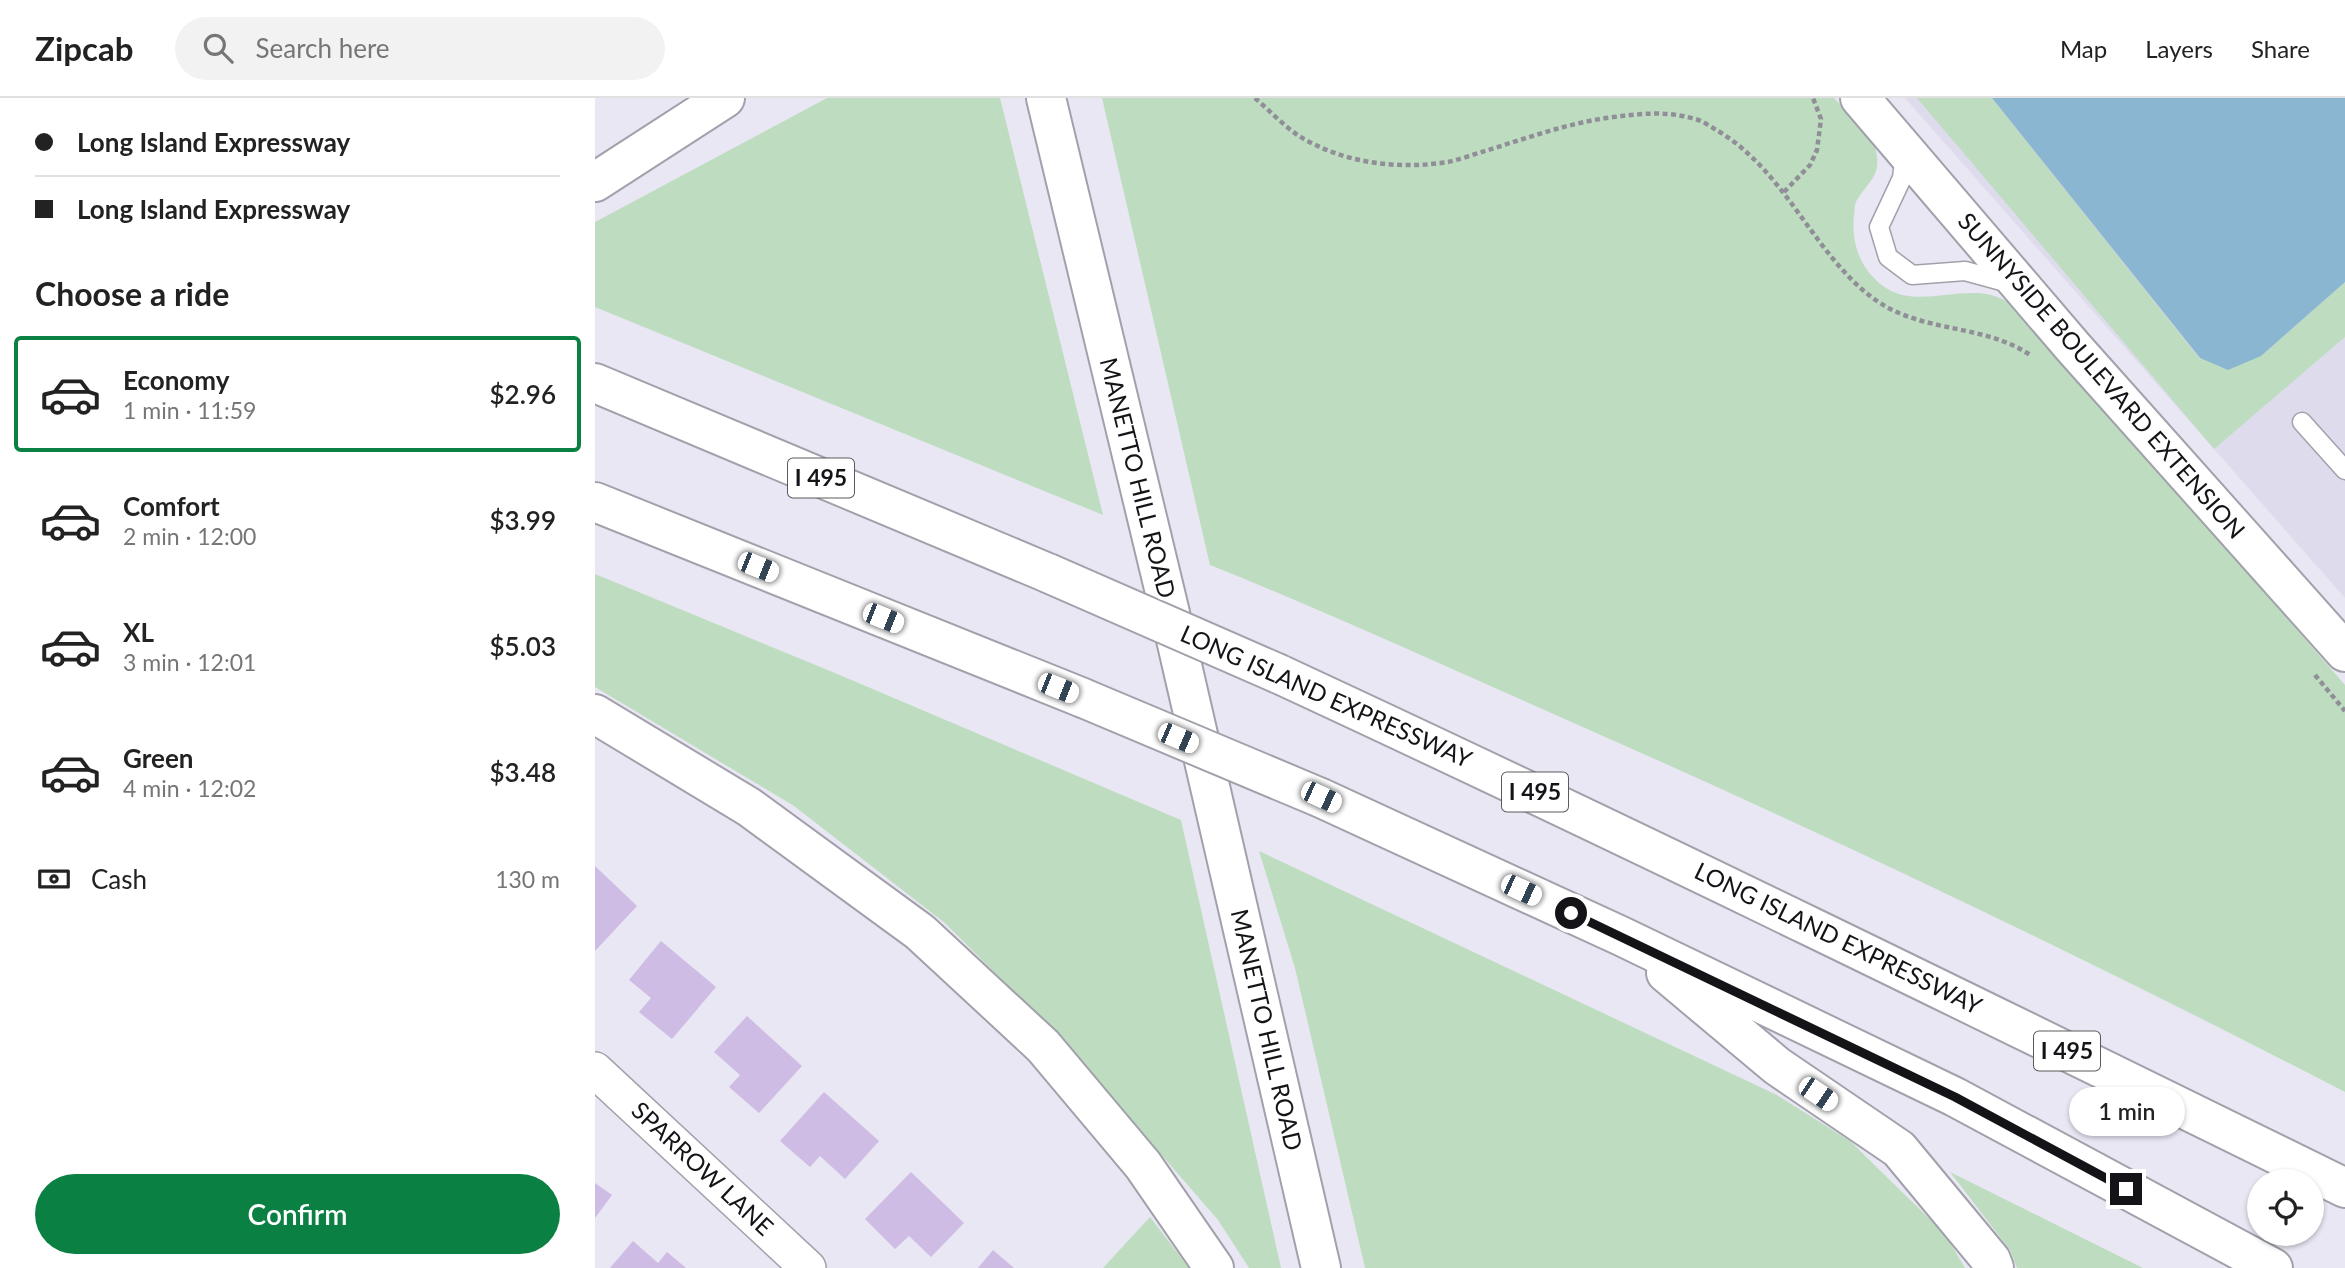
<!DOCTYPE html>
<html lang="en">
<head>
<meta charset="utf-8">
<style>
  :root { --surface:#fff; --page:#f2f2f2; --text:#222; --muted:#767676; --line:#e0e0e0; --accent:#0b8043 }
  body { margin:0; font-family:Lato,sans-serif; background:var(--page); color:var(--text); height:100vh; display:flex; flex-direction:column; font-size:26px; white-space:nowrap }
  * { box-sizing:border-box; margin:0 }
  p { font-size:23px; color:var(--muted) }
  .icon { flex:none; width:38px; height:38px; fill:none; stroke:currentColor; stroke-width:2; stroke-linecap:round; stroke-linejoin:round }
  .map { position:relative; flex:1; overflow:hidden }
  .side { display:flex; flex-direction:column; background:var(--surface); width:595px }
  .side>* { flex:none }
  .hud { display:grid; align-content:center; height:154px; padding:0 35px; background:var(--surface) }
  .buttons { position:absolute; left:1652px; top:1071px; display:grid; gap:14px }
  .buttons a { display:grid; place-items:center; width:77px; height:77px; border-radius:50%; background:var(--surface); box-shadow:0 2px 5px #0004; font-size:35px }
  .end { position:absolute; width:32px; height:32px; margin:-16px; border:9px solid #141317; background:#fff; box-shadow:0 0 0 4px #fff }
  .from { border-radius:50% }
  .bubble { position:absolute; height:49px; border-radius:24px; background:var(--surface); box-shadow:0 2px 5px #0004; font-size:23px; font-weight:600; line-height:49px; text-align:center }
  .car { position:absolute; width:21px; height:42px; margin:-21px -10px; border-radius:9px; box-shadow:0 0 5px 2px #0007; background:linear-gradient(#fff 24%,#345 0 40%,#fff 0 76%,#345 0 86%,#fff 0) }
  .hud b { display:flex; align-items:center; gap:24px; height:66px; font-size:26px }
  .hud b+b { border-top:2px solid var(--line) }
  .hud i { width:18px; height:18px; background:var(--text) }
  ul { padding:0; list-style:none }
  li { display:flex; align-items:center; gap:21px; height:116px; margin:0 14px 10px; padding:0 21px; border:4px solid transparent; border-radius:7px }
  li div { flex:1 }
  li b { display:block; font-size:26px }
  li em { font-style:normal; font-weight:600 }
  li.current { border-color:var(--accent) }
  li>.icon { width:63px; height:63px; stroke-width:1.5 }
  h2 { padding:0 35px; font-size:32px; line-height:84px }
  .pay { display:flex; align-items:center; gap:18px; height:77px; padding:0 35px; font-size:26px }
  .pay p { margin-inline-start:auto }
  .action { display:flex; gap:14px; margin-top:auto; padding:14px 35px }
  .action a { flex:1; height:80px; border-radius:42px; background:var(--accent); color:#fff; font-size:28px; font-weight:600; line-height:80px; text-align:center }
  header { display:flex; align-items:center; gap:42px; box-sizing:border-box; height:98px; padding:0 35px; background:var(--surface); border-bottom:2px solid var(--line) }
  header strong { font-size:33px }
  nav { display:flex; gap:38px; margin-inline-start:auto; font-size:24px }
  .search { width:490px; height:63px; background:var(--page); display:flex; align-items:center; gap:18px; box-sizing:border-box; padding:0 24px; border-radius:38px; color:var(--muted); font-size:26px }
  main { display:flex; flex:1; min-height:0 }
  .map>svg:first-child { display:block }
</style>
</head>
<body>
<header>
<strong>Zipcab</strong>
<div class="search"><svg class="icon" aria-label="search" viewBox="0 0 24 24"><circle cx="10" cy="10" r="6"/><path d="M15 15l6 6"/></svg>Search here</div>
<nav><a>Map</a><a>Layers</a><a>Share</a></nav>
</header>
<main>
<section class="side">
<div class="hud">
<b><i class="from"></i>Long Island Expressway</b>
<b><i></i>Long Island Expressway</b>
</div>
<h2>Choose a ride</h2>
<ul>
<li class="current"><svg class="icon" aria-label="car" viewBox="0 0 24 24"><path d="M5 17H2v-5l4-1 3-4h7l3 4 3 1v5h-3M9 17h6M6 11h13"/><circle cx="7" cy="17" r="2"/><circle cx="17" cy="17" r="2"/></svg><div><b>Economy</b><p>1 min · 11:59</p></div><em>$2.96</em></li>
<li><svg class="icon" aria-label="car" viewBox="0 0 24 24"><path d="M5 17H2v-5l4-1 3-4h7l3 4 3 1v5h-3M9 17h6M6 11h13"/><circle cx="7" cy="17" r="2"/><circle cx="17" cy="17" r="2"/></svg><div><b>Comfort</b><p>2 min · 12:00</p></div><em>$3.99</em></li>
<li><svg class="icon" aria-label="car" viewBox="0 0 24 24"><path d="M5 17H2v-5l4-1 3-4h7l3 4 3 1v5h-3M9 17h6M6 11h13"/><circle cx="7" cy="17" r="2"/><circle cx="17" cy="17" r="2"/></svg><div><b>XL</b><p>3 min · 12:01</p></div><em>$5.03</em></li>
<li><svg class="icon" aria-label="car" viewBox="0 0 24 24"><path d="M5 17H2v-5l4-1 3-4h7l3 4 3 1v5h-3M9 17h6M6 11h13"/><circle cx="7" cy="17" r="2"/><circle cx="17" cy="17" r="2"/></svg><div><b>Green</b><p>4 min · 12:02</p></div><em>$3.48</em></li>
</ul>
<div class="pay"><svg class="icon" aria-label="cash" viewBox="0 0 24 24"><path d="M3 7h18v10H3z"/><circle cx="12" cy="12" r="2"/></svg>Cash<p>130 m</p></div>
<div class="action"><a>Confirm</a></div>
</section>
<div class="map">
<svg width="1750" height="1170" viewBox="0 0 1750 1170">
  <rect width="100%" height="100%" fill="#e9e7f3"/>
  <!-- built -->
  <polygon fill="#dedbed" points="1310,0 1750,0 1750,500 1619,351"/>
  <!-- green -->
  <g fill="#beddc0">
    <polygon points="232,0 405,0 508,417 0,209 0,124"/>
    <path d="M507 0H1239C1250 12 1277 36 1280 49 1288 77 1274 82 1262 102 1259 106 1260 112 1259 117 1256 145 1265 171 1288 188 1322 214 1373 182 1409 202 1415 205 1421 211 1426 215L1750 587V994C1480 854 1205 724 927 602 823 556 720 509 615 467Z"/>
    <polygon points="1322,0 1397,0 1605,261 1666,258 1750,184 1750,239 1619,351"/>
    <polygon points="0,476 240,575 586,722 686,1170 654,1170 623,1122 466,941 350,825 199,708 0,589"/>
    <polygon points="664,753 1182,997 1255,1043 1350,1136 1370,1170 770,1170 700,870"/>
    <polygon points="1355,1074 1548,1170 1422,1170 1415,1152"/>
    <polygon points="555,1119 594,1170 508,1170"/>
  </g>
  <!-- water -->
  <polygon fill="#8bb6d2" points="1397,0 1750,0 1750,184 1666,258 1633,272 1605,260"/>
  <!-- building -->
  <g fill="#cfbce5">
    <polygon points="0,768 42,808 0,853"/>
    <polygon points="66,843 121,889 77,941 44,914 56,900 34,882"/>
    <polygon points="152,918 207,968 164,1015 134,989 145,977 119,954"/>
    <polygon points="229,994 284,1043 250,1081 225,1058 215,1069 185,1043"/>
    <polygon points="316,1074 369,1125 336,1159 314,1138 300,1151 270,1121"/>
    <polygon points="0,1085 17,1097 0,1120"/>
    <polygon points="38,1143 63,1165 72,1154 91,1170 15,1170"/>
    <polygon points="398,1152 419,1170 383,1170"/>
  </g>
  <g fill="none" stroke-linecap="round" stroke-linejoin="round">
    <!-- lane casing -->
    <g stroke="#a2a1ab" stroke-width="21">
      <g id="lane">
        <polyline points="1310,57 1307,80 1284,129 1293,159 1317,177 1370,173 1414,185"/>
        <polyline points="1707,324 1750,372"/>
      </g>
    </g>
    <!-- street casing -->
    <g stroke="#a2a1ab" stroke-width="38">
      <polyline id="street" points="0,972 213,1170"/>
    </g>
    <!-- secondary casing -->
    <g stroke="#a2a1ab" stroke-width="42">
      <g id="secondary">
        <polyline points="451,0 574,511 726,1170"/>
        <polyline points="1265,0 1478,249 1750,554"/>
        <polyline points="0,84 130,0"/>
        <polyline points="0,616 154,709 325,834 448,948 548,1067 619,1170"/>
      </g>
    </g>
    <!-- highway casing -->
    <g stroke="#a2a1ab" stroke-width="42">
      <g id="highway">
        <polyline points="0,285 453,475"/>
        <polyline points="0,404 488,600"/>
        <path d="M684 576C1042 742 1396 916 1750 1090"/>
        <polyline points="726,700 1026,838 1360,999 1678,1170"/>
        <polyline points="1071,875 1182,968 1304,1051 1396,1162 1399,1170"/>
      </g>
    </g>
    <!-- path -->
    <g stroke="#908e97" stroke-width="4.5" stroke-dasharray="5 3.5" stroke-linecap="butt">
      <path d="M660 0C674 12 689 28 704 38 748 65 802 72 853 64 866 61 880 56 893 52 932 40 971 26 1011 20 1042 16 1070 12 1100 21 1108 23 1116 29 1123 33 1192 74 1220 160 1282 203 1328 235 1390 226 1435 257"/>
      <polyline points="1189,94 1215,67 1222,52 1226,21 1218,0"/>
      <polyline points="1720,577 1750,613"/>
    </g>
    <!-- lane -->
    <use href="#lane" stroke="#fff" stroke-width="18"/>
    <!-- street -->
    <use href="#street" stroke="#fff" stroke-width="35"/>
    <!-- secondary -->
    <use href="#secondary" stroke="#fff" stroke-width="38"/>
    <!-- highway -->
    <use href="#highway" stroke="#fff" stroke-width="38"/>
    <!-- highway-bridge casing -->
    <g stroke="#a2a1ab" stroke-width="42" stroke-linecap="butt">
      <g id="highway-bridge">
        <polyline points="453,475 684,576"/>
        <polyline points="488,600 726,700"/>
      </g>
    </g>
    <!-- highway-bridge -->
    <use href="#highway-bridge" stroke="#fff" stroke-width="38"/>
  </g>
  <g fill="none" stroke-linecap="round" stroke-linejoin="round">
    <!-- route -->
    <polyline stroke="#141317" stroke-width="9" points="976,815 1360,999 1531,1091"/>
  </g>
  <g text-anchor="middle" stroke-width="7" stroke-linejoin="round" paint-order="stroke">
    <!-- shield labels -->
    <g fill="#fff" stroke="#5a5a5d" stroke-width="2">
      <rect x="193" y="360.5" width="66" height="39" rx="5"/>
      <rect x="907" y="674.5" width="66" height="39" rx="5"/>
      <rect x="1439" y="933.5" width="66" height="39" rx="5"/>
    </g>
    <g font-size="23" font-weight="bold" fill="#141317">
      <text x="226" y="388">I 495</text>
      <text x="940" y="702">I 495</text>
      <text x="1472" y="961">I 495</text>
    </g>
    <!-- street labels -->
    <g font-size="24" fill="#141317" stroke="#fff">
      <text transform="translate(1506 278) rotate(49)" y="8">SUNNYSIDE BOULEVARD EXTENSION</text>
      <text transform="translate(542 380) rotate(76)" y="8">MANETTO HILL ROAD</text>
      <text transform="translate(731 599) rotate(24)" y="8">LONG ISLAND EXPRESSWAY</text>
      <text transform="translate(1243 841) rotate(26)" y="8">LONG ISLAND EXPRESSWAY</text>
      <text transform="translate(671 932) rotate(77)" y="8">MANETTO HILL ROAD</text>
      <text transform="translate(107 1071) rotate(43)" y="8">SPARROW LANE</text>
    </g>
  </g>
</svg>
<div class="buttons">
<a><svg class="icon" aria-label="locate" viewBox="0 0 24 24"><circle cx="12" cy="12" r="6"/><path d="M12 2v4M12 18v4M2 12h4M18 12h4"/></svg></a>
</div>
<i class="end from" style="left:976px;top:815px"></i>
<i class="end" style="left:1531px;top:1091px"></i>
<div class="bubble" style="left:1474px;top:989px;width:116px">1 min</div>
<i class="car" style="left:163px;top:469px;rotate:112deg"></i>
<i class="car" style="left:288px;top:520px;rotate:112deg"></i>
<i class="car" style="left:463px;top:590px;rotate:112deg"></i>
<i class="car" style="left:583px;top:640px;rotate:113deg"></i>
<i class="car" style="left:726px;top:699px;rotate:115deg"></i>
<i class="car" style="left:926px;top:792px;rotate:115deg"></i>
<i class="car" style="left:1223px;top:996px;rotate:124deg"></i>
</div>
</main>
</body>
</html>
